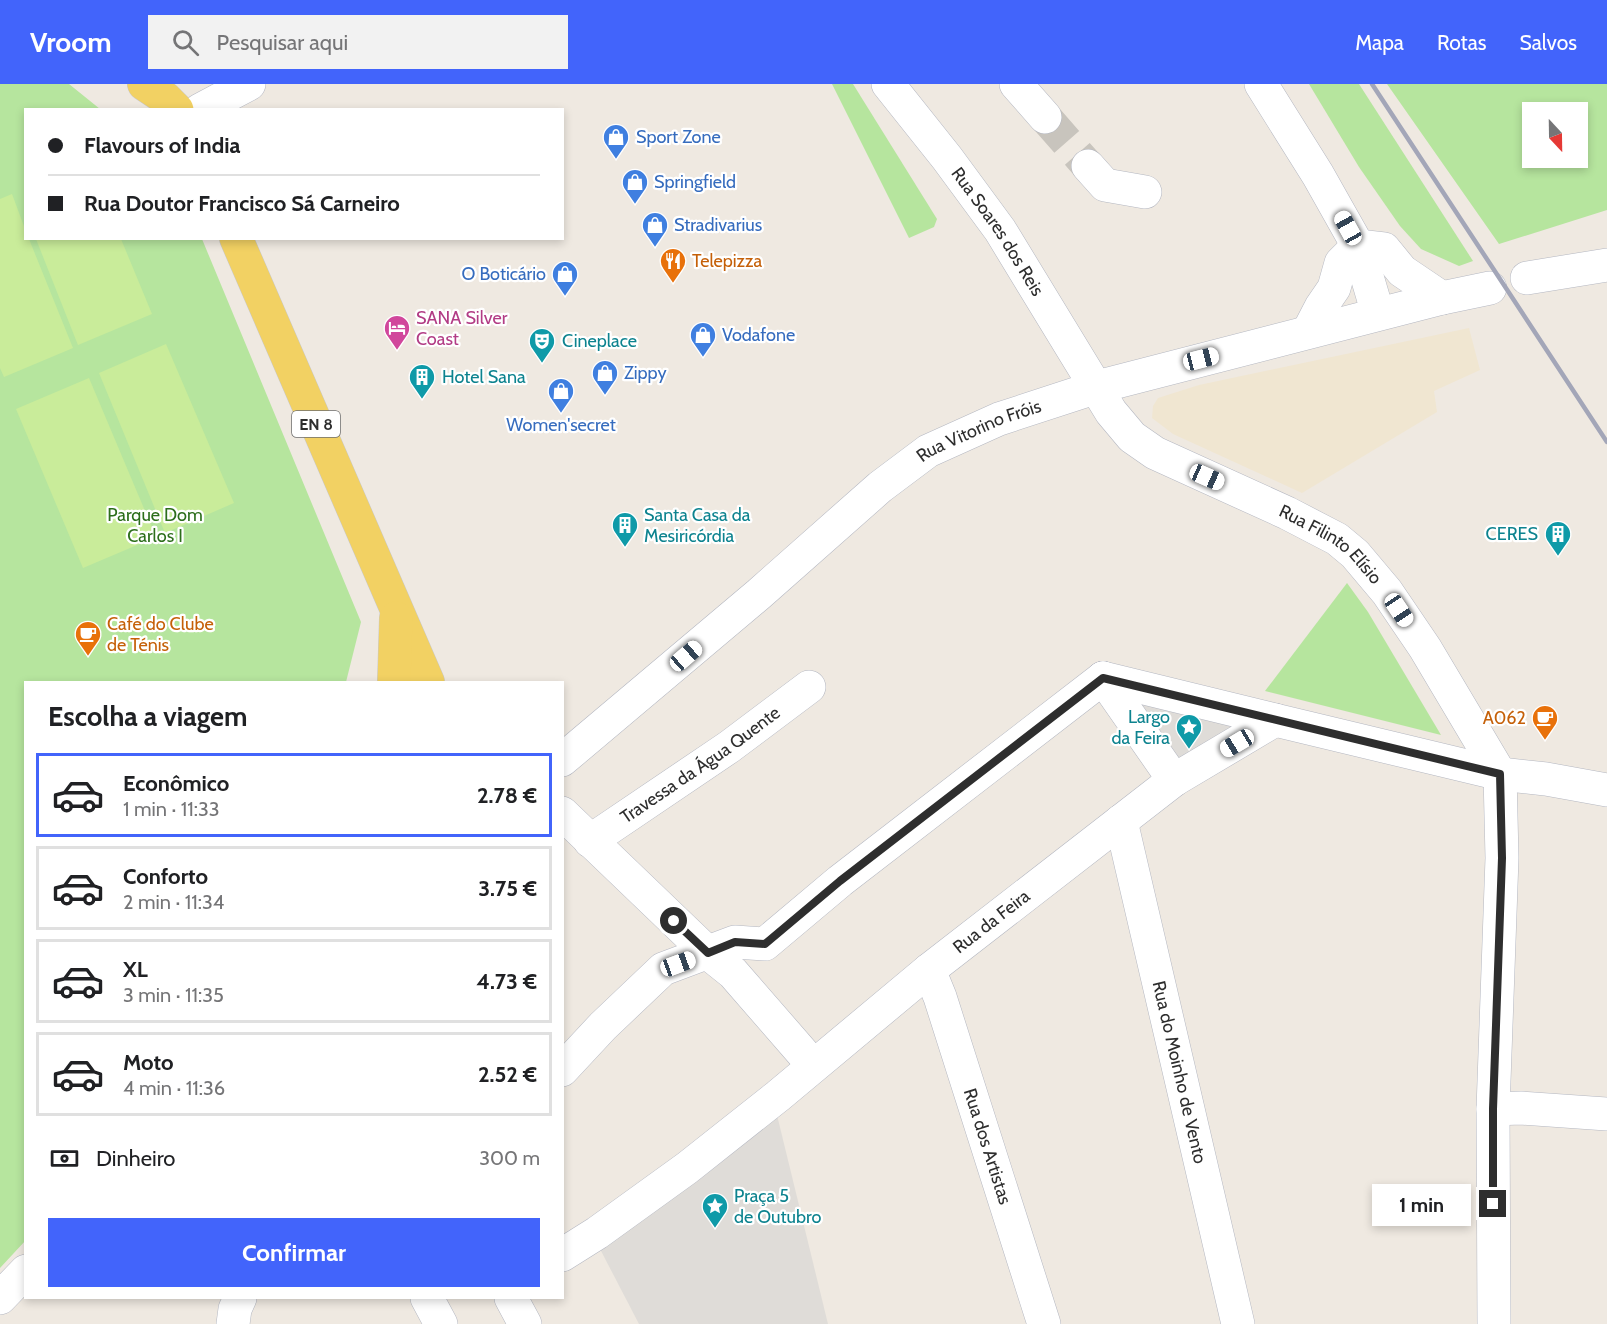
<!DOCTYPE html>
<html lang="pt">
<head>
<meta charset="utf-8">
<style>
  :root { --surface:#fff; --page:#f2f2f2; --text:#202124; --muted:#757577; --line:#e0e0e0; --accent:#4264fb }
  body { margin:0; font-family:Cabin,sans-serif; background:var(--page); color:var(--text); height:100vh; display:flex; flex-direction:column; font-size:22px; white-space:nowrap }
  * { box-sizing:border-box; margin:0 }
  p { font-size:20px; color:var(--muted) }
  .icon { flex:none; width:33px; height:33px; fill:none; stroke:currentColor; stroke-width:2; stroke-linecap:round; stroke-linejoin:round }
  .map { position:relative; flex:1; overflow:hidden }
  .drawer { position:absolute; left:24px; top:597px; width:540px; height:618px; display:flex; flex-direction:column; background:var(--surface); border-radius:0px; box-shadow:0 3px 9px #0003 }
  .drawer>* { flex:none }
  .banner { position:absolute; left:24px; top:24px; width:540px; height:132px; border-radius:0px; box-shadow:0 3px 9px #0003; display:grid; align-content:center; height:132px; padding:0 24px; background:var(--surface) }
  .needle { width:39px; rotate:158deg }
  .controls { position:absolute; left:1522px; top:18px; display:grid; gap:12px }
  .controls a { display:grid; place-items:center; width:66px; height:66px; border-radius:0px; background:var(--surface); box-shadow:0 3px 9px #0003; font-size:30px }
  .end { position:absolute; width:27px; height:27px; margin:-14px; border:8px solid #2e2e2e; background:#fff; box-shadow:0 0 0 3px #fff }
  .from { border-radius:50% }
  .bubble { position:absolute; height:42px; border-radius:0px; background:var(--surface); box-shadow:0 3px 9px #0003; font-size:20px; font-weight:700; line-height:42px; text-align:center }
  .car { position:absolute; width:18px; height:36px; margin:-18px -9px; border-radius:8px; box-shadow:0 0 4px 2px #0007; background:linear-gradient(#fff 24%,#345 0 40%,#fff 0 76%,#345 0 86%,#fff 0) }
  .banner b { display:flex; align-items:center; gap:21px; height:57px; font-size:22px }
  .banner b+b { border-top:2px solid var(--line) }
  .banner i { width:15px; height:15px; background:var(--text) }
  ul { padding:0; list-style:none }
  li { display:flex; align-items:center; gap:18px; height:84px; margin:0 12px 9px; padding:0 12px; border:3px solid var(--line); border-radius:0px }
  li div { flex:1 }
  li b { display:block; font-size:22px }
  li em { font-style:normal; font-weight:700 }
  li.current { border-color:var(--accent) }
  li>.icon { width:54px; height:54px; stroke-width:1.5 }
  h2 { padding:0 24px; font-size:27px; line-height:72px }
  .pay { display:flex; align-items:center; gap:15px; height:66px; padding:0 24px; font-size:22px }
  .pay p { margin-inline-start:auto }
  .primary-button { display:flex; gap:12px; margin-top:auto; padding:12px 24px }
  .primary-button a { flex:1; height:69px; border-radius:0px; background:var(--accent); color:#fff; font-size:24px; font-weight:700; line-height:69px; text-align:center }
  header { display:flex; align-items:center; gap:36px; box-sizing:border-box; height:84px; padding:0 30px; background:var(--accent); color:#fff }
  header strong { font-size:28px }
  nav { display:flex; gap:33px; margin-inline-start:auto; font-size:21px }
  .search { width:420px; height:54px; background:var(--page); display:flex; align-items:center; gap:15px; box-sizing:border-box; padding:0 21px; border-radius:0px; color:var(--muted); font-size:22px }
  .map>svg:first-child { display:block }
</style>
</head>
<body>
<header>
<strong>Vroom</strong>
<div class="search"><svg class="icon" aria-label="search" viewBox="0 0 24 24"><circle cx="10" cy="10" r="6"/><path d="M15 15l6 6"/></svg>Pesquisar aqui</div>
<nav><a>Mapa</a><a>Rotas</a><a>Salvos</a></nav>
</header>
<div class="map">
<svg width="1607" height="1240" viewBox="0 0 1607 1240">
  <rect width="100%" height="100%" fill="#efe9e1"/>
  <!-- education -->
  <polygon fill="#f0e6d1" points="1469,244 1480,286 1434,307 1437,328 1302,409 1173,350 1152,334 1153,322 1158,314 1199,301"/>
  <!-- green -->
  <g fill="#b6e59e" fill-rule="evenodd">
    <polygon points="0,0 69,0 100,25 26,26 26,154 202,155 361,538 346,598 26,598 26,1156 0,1184"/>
    <polygon points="832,0 853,0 937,135 934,143 909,154"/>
    <polygon points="1309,0 1359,0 1473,177 1459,182 1421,165 1400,142 1359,83"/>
    <path d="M1387 0H1607V126L1499 160ZM1533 28H1578V74H1533Z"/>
    <polygon points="1347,499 1368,528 1441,651 1265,607"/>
  </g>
  <!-- pitch -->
  <g fill="#c9ec9a">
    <polygon points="12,110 25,145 26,154 29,155 73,264 4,293 0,284 0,115"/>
    <polygon points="36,155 121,155 152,230 78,261"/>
    <polygon points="166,260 234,419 165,449 99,289"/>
    <polygon points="89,294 156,453 83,484 16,325"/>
  </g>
  <!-- plaza -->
  <g fill="#dfdcd8">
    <polygon points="1103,594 1275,636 1174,696"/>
    <polygon points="776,1027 828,1240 639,1240 600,1165"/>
  </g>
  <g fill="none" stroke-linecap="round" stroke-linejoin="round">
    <!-- street-tunnel -->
    <polyline stroke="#c8c4bd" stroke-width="33" stroke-dasharray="33 16" stroke-linecap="butt" points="1045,33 1088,82"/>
    <!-- street casing -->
    <g stroke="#b4b7c1" stroke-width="34">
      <g id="street">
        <path id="s1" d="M888 0 947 74 1000 146 1111 328 1132 353 1155 369 1287 429 1337 455 1355 470 1387 508 1425 564 1500 690 1502 774 1493 1025 1494 1240"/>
        <polyline points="1016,0 1045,33"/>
        <polyline points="1261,0 1318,91 1358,162 1378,230"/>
        <polyline points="200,26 249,0"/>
        <polyline points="1088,82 1105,101 1145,108"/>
        <polyline points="1358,162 1384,165 1402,187 1442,214"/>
        <polyline points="1308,248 1321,223 1334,204 1341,179 1358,162"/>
        <polyline points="1103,594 1174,696"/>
        <polyline points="1275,636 1500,690 1546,695 1607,706"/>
        <polyline points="562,729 708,869 733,889 813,981"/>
        <path id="s2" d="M1121 737 1238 1240"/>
        <path id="s3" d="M590 757 729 663 809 603"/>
        <path id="s4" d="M929 886 940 913 1044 1240"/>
        <polyline points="562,986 603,942 663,885 735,858 765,860 840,797 1103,594"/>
        <polyline points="1493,1025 1521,1024 1607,1030"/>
        <path id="s5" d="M562 1171 597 1149 687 1084 778 1012 929 886 1174 696 1275 636 1103 594"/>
        <polyline points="0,1214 26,1187"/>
        <polyline points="427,1214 441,1240"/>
        <polyline points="511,1214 525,1240"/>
        <polyline points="233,1240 235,1225 240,1214"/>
      </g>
    </g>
    <!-- secondary casing -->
    <g stroke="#b4b7c1" stroke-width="34">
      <g id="secondary">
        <polyline points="1527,194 1607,181"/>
        <path id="s6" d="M562 676 759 510 880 403 928 367 999 335 1097 303 1442 214 1490 204"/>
      </g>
    </g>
    <!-- primary casing -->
    <g stroke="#c9c9c9" stroke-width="34">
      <g id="primary">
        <polyline points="144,0 165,14 177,26"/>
        <polyline points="236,154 428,598"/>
        <polyline points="394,598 396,534"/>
      </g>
    </g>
    <!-- street -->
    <use href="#street" stroke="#fff" stroke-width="33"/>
    <!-- secondary -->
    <use href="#secondary" stroke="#fff" stroke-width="33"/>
    <!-- primary -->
    <use href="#primary" stroke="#f2d163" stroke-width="33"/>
    <!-- rail -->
    <polyline stroke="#a3a6b8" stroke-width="4.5" points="1372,0 1607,358"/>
  </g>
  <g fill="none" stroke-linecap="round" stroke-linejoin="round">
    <!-- route -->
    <polyline stroke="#2e2e2e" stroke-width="8" points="674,837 708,869 735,858 765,860 840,797 1103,594 1500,690 1502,774 1493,1025 1493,1120"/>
  </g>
  <!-- icons -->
  <defs>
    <g id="shop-pin" transform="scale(1.35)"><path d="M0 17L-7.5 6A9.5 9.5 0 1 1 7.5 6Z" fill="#3f7fe0" stroke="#fff"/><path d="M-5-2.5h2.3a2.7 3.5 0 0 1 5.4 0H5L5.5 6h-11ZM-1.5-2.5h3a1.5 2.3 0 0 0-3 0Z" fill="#fff"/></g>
    <g id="restaurant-pin" transform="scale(1.35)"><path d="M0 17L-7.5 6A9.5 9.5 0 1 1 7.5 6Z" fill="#e8710a" stroke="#fff"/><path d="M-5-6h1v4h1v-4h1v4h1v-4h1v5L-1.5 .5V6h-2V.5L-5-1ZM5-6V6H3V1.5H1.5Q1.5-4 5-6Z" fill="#fff"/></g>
    <g id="hotel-pin" transform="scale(1.35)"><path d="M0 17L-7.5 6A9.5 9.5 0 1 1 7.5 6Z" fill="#d1479c" stroke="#fff"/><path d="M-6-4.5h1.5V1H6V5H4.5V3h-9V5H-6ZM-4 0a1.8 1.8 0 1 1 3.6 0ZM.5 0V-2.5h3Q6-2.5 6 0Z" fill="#fff"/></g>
    <g id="theatre-pin" transform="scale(1.35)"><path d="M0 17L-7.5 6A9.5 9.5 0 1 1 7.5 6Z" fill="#0f9aa8" stroke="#fff"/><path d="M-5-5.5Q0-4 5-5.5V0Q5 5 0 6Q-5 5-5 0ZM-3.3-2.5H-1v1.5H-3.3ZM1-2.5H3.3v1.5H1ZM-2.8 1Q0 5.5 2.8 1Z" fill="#fff"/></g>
    <g id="building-pin" transform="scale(1.35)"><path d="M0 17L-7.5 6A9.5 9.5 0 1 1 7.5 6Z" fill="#0f9aa8" stroke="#fff"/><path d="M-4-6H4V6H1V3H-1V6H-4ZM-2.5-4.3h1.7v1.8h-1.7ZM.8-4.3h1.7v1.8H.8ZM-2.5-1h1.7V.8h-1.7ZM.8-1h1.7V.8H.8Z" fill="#fff"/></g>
    <g id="cafe-pin" transform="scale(1.35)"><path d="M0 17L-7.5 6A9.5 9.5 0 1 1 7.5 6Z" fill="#e8710a" stroke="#fff"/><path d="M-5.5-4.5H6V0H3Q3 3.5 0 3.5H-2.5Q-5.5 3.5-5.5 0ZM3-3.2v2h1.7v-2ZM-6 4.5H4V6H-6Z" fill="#fff"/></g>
    <g id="sight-pin" transform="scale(1.35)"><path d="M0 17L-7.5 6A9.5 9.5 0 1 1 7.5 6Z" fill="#0f9aa8" stroke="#fff"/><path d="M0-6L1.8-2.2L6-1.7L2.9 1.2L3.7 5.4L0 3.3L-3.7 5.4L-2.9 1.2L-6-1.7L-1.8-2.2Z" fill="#fff"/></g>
  </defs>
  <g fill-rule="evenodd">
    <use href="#shop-pin" x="616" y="53"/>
    <use href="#shop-pin" x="635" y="98"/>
    <use href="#shop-pin" x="655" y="141"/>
    <use href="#restaurant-pin" x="673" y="177"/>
    <use href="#shop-pin" x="565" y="190"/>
    <use href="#hotel-pin" x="397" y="244"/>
    <use href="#shop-pin" x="703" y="251"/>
    <use href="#theatre-pin" x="542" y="257"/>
    <use href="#shop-pin" x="605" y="289"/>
    <use href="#building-pin" x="422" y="293"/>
    <use href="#shop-pin" x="561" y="307"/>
    <use href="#building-pin" x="625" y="441"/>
    <use href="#building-pin" x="1558" y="450"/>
    <use href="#cafe-pin" x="88" y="550"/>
    <use href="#cafe-pin" x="1545" y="634"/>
    <use href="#sight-pin" x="1189" y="643"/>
    <use href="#sight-pin" x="715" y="1122"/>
  </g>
  <g text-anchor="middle" stroke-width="4.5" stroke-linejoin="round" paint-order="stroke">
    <!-- shield labels -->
    <rect fill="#fff" stroke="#6d6d6d" stroke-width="1.5" x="292" y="327" width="48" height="26" rx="4.5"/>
    <g font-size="16" font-weight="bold" fill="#2e2e2e">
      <text x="316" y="346">EN 8</text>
    </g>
    <!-- shop labels -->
    <g font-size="18" fill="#366cbe" stroke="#fff" text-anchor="start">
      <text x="636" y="59">Sport Zone</text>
      <text x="654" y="104">Springfield</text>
      <text x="674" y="147">Stradivarius</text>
      <text x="546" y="196" text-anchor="end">O Boticário</text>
      <text x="722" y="257">Vodafone</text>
      <text x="624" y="295">Zippy</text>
      <text x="561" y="347" text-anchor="middle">Women'secret</text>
    </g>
    <!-- street labels -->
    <g font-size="18" fill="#2e2e2e" stroke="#fff">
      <text dy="6" stroke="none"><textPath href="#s1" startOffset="184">Rua Soares dos Reis</textPath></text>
      <text dy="6" stroke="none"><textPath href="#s6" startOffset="534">Rua Vitorino Fróis</textPath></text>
      <text dy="6" stroke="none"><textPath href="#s1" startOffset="657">Rua Filinto Elísio</textPath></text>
      <text dy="6" stroke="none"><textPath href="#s3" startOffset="134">Travessa da Água Quente</textPath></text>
      <text dy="6" stroke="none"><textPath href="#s5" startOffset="544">Rua da Feira</textPath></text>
      <text dy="6" stroke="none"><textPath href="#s2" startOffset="258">Rua do Moinho de Vento</textPath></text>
      <text dy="6" stroke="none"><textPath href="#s4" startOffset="186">Rua dos Artistas</textPath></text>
    </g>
    <!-- food labels -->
    <g font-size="18" fill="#c56008" stroke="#fff" text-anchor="start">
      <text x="692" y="183">Telepizza</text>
      <text x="107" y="546">Café do Clube<tspan x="107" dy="21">de Ténis</tspan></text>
      <text x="1526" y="640" text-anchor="end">A062</text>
    </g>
    <!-- hotel labels -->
    <g font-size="18" fill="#b23c85" stroke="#fff" text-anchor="start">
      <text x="416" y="240">SANA Silver<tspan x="416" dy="21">Coast</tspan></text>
    </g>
    <!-- culture labels -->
    <g font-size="18" fill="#0d838f" stroke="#fff" text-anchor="start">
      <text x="562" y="263">Cineplace</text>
      <text x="442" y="299">Hotel Sana</text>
      <text x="644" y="437">Santa Casa da<tspan x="644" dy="21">Mesiricórdia</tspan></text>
      <text x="1538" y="456" text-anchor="end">CERES</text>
      <text x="1170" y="639" text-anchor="end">Largo<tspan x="1170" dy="21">da Feira</tspan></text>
      <text x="734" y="1118">Praça 5<tspan x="734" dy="21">de Outubro</tspan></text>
    </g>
    <!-- park labels -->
    <g font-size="18" fill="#2c6e1b" stroke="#fff">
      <text x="155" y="437">Parque Dom<tspan x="155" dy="21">Carlos I</tspan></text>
    </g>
  </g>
</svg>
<div class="controls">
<a><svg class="needle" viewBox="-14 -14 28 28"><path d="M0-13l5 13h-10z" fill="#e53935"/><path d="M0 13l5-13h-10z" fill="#757577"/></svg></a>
</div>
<i class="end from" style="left:674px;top:837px"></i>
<i class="end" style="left:1493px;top:1120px"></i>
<div class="bubble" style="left:1372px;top:1100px;width:99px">1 min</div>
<i class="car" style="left:1348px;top:144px;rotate:331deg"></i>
<i class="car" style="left:1201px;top:275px;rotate:76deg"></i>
<i class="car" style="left:1207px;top:393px;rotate:114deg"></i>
<i class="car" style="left:1399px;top:526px;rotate:146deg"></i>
<i class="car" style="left:686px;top:572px;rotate:49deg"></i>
<i class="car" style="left:1237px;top:659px;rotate:239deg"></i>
<i class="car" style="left:678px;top:880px;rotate:70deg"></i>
<div class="banner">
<b><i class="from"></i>Flavours of India</b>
<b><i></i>Rua Doutor Francisco Sá Carneiro</b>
</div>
<section class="drawer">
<h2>Escolha a viagem</h2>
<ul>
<li class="current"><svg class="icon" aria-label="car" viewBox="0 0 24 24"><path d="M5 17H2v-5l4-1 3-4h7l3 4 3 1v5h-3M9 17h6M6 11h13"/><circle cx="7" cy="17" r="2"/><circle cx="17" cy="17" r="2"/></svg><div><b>Econômico</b><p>1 min · 11:33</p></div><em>2.78 €</em></li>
<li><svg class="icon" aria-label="car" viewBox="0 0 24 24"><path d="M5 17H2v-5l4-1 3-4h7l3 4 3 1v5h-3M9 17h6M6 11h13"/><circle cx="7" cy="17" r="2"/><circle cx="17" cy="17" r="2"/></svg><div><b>Conforto</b><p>2 min · 11:34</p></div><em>3.75 €</em></li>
<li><svg class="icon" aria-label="car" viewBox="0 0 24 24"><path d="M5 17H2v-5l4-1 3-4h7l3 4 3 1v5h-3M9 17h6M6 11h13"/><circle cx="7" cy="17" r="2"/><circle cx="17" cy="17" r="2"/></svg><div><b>XL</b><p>3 min · 11:35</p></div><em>4.73 €</em></li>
<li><svg class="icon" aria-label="car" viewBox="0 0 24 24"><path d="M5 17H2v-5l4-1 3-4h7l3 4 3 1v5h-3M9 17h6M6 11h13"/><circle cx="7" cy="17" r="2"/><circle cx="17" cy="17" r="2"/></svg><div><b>Moto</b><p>4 min · 11:36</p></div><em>2.52 €</em></li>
</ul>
<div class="pay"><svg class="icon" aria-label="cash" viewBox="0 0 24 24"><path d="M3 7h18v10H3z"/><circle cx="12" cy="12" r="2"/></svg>Dinheiro<p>300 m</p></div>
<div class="primary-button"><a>Confirmar</a></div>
</section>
</div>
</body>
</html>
